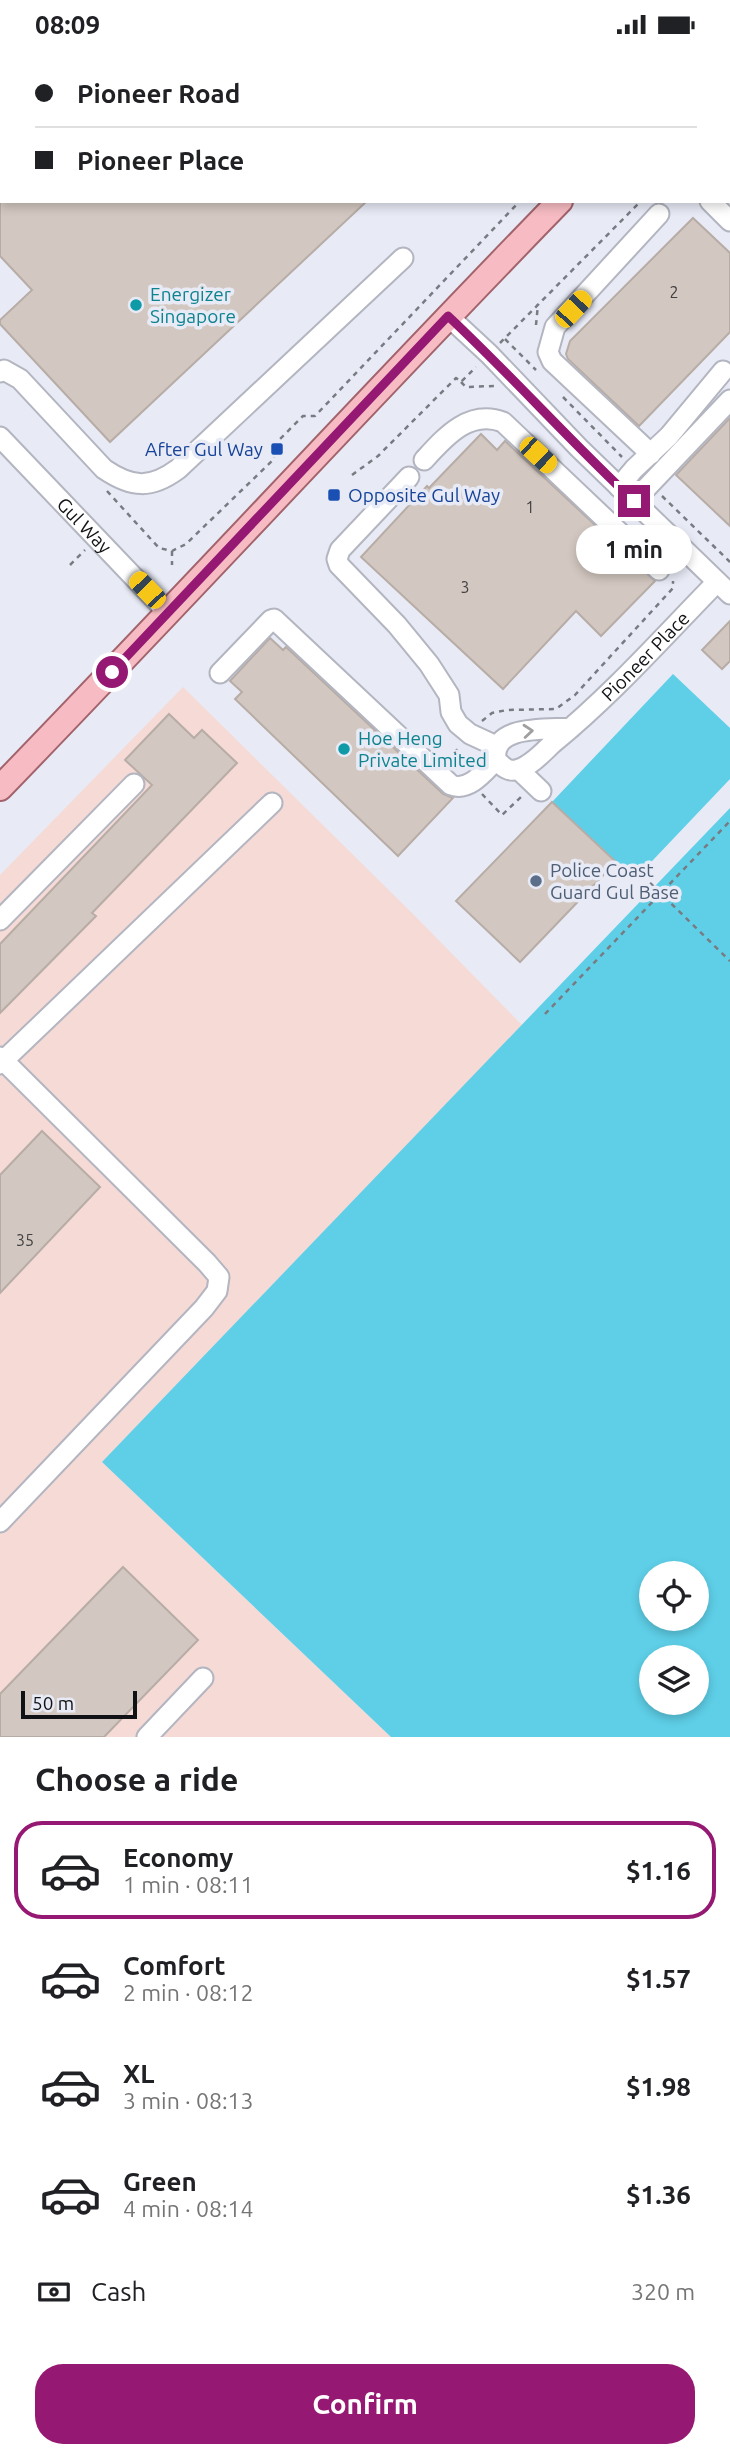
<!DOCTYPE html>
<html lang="en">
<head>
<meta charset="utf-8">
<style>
  :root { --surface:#fff; --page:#f6f6f6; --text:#202124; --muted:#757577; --line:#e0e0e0; --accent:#951872 }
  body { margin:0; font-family:Ubuntu,sans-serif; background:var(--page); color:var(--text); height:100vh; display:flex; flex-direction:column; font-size:26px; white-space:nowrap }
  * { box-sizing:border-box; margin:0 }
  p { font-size:23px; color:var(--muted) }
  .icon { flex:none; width:38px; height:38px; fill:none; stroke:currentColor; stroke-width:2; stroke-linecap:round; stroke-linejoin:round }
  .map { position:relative; height:1688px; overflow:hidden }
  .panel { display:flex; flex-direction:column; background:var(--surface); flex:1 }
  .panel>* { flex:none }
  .banner { position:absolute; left:0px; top:0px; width:732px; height:154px; box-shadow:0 4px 10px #0003; display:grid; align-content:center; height:154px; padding:0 35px; background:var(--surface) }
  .tools { position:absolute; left:639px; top:1512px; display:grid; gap:14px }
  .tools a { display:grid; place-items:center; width:70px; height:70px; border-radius:50%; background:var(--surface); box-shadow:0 4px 10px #0003; font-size:35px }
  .scale { position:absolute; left:21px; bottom:18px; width:116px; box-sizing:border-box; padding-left:7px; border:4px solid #111215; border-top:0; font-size:19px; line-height:24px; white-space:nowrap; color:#111215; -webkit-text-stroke:5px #e8ebf6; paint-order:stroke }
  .end { position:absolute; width:32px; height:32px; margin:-16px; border:9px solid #951872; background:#fff; box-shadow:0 0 0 4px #fff }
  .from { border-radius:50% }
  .bubble { position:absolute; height:49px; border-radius:24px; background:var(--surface); box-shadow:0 4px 10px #0003; font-size:23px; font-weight:700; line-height:49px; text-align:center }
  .car { position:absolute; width:21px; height:42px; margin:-21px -10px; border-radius:9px; box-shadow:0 0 5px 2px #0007; background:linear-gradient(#f5c518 24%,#345 0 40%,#f5c518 0 76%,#345 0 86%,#f5c518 0) }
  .banner b { display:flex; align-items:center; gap:24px; height:66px; font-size:26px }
  .banner b+b { border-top:2px solid var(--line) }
  .banner i { width:18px; height:18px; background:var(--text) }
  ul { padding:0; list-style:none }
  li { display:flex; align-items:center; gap:21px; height:98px; margin:0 14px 10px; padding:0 21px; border:4px solid transparent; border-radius:28px }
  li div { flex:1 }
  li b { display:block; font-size:26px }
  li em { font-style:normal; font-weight:700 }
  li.on { border-color:var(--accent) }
  li>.icon { width:63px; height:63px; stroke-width:1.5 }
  h2 { padding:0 35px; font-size:32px; line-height:84px }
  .pay { display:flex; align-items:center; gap:18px; height:77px; padding:0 35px; font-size:26px }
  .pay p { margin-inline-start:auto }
  .button { display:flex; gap:14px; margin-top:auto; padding:14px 35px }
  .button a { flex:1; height:80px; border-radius:28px; background:var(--accent); color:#fff; font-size:28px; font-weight:700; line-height:80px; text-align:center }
  .status { display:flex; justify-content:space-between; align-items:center; height:49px; padding:0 35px; background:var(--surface); direction:ltr }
  .status svg { height:19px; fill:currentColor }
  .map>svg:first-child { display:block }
</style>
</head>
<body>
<div class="status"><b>08:09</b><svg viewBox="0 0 49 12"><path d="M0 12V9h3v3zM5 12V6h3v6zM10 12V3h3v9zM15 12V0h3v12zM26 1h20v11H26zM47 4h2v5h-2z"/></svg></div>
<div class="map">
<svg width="730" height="1688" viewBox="0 0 730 1688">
  <rect width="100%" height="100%" fill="#e8ebf6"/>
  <!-- industrial -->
  <polygon fill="#f5dad6" points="183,638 412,864 522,976 102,1413 391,1688 0,1688 0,826"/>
  <!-- water -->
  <g fill="#5ecfe7" fill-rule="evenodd">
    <polygon points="673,625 730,679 730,730 635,830 552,753"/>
    <path d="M730 759V1688H391L102 1413ZM651 1524H696V1570H651ZM651 1608H696V1654H651Z"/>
  </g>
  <!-- building -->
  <g fill="#d3c8c1" stroke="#b7aca6" stroke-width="2">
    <polygon points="0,152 367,152 110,393 0,275 0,271 32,241 0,207"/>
    <polygon points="693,169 730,204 730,283 639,377 568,310 566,305 570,292"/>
    <polygon points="730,369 730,477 676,426"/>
    <polygon points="481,385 497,401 505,392 655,532 601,587 576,562 503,640 361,508 427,437 429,439"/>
    <polygon points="730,572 730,612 722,620 702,601"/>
    <polygon points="270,589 283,601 286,598 443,745 453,749 398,807 235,650 242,643 230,632"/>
    <polygon points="169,665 194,689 202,681 237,714 92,864 96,867 0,964 0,895 152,736 125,711"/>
    <polygon points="552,753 616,813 520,913 456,852"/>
    <polygon points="42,1082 100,1138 0,1244 0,1126"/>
    <polygon points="123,1518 198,1591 104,1688 0,1688 0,1645"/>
  </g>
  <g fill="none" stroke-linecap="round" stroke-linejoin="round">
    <!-- minor casing -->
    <g stroke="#b3b5c0" stroke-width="23">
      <g id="minor">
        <polyline points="38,2 40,0"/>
        <polyline points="90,2 92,0"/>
        <polyline points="605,2 606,0"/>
        <polyline points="0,37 2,35"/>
        <polyline points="0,84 2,83"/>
        <polyline points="710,152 730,172"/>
        <polyline points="448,267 489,305 579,399 730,545"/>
        <path d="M0 323 4 321 20 330 104 420C132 439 151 440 178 420L403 209"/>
        <path id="s1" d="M0 388 169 565"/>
        <polyline points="651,405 552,312 548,303 555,278 659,165"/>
        <path d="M424 411C445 388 469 360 503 373L659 521"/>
        <polyline points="409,428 340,501 337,510 339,516 397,576 429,615 449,646 451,663 458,675 470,685 496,697"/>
        <polyline points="619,438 634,420 669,387 723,322"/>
        <polyline points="634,452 730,351"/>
        <path d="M220 624 271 571 274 570 451 736C469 743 484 723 496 711"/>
        <path id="s2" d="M571 679C548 681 491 675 496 711 503 718 509 724 519 720 532 716 543 703 553 694 612 646 664 587 717 533"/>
        <polyline points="519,721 541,742"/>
        <polyline points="0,871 134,735"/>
        <polyline points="0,1008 207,1214 219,1228 217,1242 204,1259 0,1473"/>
        <polyline points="0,1015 272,754"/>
        <polyline points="147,1688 203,1629"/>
      </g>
    </g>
    <!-- major casing -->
    <g stroke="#a3636c" stroke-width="28">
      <g id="major">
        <polyline points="707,2 709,0"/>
        <path d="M0 739C188 545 371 346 560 152"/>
      </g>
    </g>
    <!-- path -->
    <g stroke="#797b82" stroke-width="2.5" stroke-dasharray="5 5" stroke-linecap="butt">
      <polyline points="664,2 666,0"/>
      <polyline points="536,276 538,255"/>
      <polyline points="505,290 536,321"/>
      <polyline points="500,294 641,152"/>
      <polyline points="461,333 466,338 494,337"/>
      <polyline points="563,348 622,408"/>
      <polyline points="352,426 378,407 456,329 461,333 476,318"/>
      <polyline points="107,442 159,499 172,502 186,495 273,411 277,393 303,367 315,367 520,152"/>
      <polyline points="662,447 730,513"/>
      <polyline points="172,502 172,516"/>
      <polyline points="70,516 85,501"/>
      <polyline points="482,672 492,664 507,661 556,660 575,646 673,539 673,532"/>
      <polyline points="452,712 450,709 459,698"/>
      <polyline points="482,745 502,766 522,747"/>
      <polyline points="650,834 730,912"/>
      <polyline points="545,965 730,772"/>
    </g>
    <!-- minor -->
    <use href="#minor" stroke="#fff" stroke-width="19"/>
    <!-- major -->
    <use href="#major" stroke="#f7bcc3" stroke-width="24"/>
  </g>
  <!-- one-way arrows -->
  <defs><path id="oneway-chevron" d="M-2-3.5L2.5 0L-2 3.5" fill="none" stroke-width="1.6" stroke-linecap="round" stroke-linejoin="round" transform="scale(1.75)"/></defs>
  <use stroke="#a0a0a1" href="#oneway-chevron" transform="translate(528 682) rotate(-5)"/>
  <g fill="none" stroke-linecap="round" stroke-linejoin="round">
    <!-- route -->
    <path stroke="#951872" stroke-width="9" d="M112 623 448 267C512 327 570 392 634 452"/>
  </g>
  <!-- markers -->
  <g fill="#0f9aa8" stroke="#e8ebf6" stroke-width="2.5">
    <circle cx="136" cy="256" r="7"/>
    <circle cx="344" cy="700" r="7"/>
  </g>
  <g fill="#1a4fb4" stroke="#e8ebf6" stroke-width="2.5">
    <rect x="270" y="393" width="14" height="14" rx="3.5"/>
    <rect x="327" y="439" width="14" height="14" rx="3.5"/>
  </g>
  <circle fill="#5c6f8a" stroke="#e8ebf6" stroke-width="2.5" cx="536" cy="832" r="7"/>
  <g text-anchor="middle" stroke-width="7" stroke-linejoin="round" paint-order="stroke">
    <!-- number labels -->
    <g font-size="16" fill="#424040">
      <text x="674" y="249">2</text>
      <text x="530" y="464">1</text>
      <text x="465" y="544">3</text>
      <text x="25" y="1197">35</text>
    </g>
    <!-- culture labels -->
    <g font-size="19" fill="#0d838f" stroke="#e8ebf6" text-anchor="start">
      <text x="150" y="252">Energizer<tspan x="150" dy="22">Singapore</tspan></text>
      <text x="358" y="696">Hoe Heng<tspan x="358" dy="22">Private Limited</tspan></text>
    </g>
    <!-- transit labels -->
    <g font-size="19" fill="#164399" stroke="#e8ebf6" text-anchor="end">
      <text x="263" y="407">After Gul Way</text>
      <text x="348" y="453" text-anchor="start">Opposite Gul Way</text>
    </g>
    <!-- street labels -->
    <g font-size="19" fill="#111215" stroke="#e8ebf6">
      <text dy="7" stroke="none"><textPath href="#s1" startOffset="122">Gul Way</textPath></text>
      <text dy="7" stroke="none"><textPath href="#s2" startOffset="289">Pioneer Place</textPath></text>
    </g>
    <!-- service labels -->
    <g font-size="19" fill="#4e5e75" stroke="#e8ebf6" text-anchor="start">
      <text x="550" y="828">Police Coast<tspan x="550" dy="22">Guard Gul Base</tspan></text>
    </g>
  </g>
</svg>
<div class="tools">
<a><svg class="icon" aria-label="locate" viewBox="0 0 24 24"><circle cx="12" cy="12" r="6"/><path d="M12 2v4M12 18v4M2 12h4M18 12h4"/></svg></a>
<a><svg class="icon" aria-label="layers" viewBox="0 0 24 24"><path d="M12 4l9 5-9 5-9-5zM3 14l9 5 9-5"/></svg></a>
</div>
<div class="scale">50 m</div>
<i class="end from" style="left:112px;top:623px"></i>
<i class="end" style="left:634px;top:452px"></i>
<div class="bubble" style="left:576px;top:476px;width:116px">1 min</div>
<i class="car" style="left:573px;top:260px;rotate:43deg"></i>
<i class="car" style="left:538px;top:406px;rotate:133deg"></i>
<i class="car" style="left:147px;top:541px;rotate:316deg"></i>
<div class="banner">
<b><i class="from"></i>Pioneer Road</b>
<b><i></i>Pioneer Place</b>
</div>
</div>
<section class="panel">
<h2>Choose a ride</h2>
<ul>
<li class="on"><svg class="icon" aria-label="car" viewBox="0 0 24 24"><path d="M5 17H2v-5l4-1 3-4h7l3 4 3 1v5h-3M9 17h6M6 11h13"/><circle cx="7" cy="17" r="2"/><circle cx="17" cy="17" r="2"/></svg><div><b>Economy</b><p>1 min · 08:11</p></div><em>$1.16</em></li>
<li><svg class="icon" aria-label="car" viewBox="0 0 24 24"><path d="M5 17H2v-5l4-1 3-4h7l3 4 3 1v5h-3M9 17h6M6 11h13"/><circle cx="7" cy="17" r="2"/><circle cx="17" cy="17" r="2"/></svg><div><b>Comfort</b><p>2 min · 08:12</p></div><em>$1.57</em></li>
<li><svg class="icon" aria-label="car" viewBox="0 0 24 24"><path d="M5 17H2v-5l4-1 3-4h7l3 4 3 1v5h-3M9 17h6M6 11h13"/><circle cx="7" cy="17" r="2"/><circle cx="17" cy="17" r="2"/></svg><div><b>XL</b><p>3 min · 08:13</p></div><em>$1.98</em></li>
<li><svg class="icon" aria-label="car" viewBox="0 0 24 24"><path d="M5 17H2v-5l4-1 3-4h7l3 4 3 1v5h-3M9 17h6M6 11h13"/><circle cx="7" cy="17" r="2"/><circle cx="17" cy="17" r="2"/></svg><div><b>Green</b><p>4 min · 08:14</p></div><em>$1.36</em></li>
</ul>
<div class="pay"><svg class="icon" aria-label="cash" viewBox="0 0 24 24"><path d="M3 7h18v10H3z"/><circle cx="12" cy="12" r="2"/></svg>Cash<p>320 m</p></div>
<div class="button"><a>Confirm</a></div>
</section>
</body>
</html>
